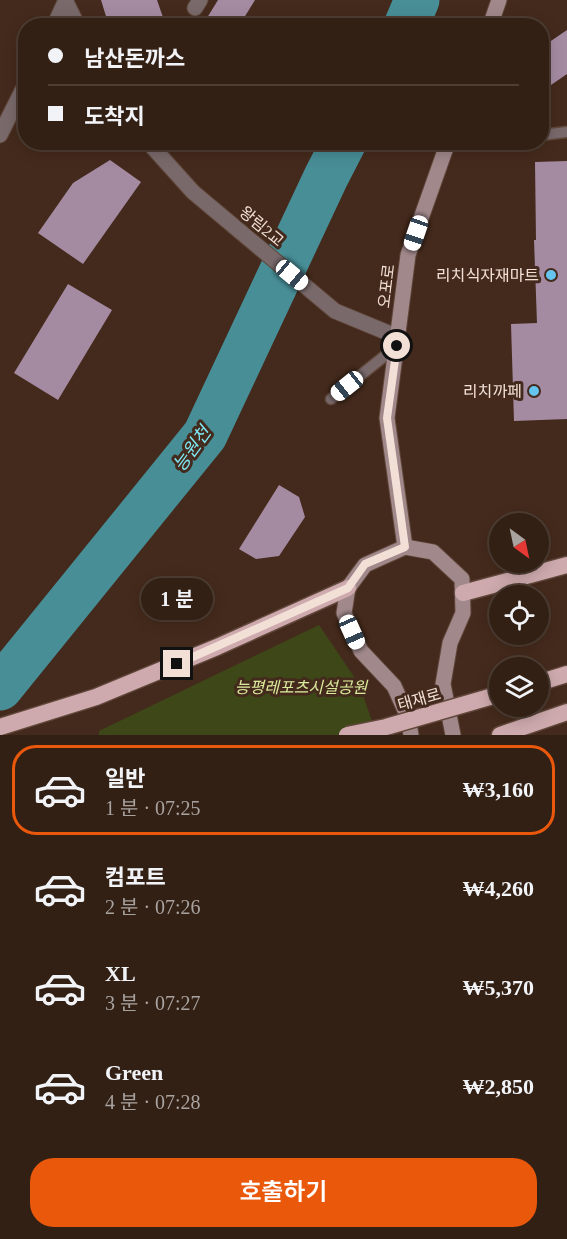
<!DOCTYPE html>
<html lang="ko">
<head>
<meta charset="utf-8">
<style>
  :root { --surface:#332015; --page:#3b281e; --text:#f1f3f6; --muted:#a9a3a0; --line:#4e3e34; --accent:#ea580c }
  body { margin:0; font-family:"Times New Roman","Noto Sans KR",serif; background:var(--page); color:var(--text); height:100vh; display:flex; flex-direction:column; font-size:22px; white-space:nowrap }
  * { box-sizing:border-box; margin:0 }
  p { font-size:20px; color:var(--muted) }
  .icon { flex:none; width:33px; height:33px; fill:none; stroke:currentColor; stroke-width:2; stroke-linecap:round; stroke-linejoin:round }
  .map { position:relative; height:735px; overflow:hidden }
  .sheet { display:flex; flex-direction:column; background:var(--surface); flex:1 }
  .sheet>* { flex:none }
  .banner { position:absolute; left:18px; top:18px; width:531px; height:132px; border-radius:24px; box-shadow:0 3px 15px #0003,0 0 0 2px var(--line); display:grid; align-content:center; height:132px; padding:0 30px; background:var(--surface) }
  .needle { width:39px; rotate:147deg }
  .buttons { position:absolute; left:489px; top:513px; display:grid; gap:12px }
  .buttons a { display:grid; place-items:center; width:60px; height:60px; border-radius:50%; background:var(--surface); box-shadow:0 3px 15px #0003,0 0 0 2px var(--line); font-size:30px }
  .end { position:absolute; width:27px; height:27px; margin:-14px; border:8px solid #f2e0d7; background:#111; box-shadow:0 0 0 3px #111 }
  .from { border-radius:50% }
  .bubble { position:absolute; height:42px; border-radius:21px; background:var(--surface); box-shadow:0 3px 15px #0003,0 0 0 2px var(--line); font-size:20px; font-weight:600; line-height:42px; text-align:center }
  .car { position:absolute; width:18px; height:36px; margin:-18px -9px; border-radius:8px; box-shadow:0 0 4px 2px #0007; background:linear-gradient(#fff 24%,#345 0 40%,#fff 0 76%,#345 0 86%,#fff 0) }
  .banner b { display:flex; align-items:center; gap:21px; height:57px; font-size:22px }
  .banner b+b { border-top:2px solid var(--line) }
  .banner i { width:15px; height:15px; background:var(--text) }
  ul { padding:10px 0 0; list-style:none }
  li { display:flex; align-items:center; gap:18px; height:90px; margin:0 12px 9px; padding:0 18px; border:3px solid transparent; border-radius:24px }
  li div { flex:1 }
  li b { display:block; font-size:22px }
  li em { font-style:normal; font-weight:600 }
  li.active { border-color:var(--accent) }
  li>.icon { width:54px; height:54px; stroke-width:1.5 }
  .action { display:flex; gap:12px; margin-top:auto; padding:12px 30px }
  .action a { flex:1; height:69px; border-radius:24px; background:var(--accent); color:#fff; font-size:24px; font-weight:600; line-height:69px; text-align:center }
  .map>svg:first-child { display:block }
</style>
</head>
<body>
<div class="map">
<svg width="567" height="735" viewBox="0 0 567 735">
  <rect width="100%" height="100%" fill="#442a1c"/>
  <!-- green -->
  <polygon fill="#3e4717" points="319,625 359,684 377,735 99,735 99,731"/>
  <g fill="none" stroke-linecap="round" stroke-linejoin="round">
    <!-- river -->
    <g stroke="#488e97" stroke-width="45">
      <polyline points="406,26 417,0"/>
      <polyline points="0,688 205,435 326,177 344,142"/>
    </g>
  </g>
  <!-- building -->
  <g fill="#a58ba2">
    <polygon points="101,0 157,0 166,26 109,26"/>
    <polygon points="218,0 255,0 239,26 202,26"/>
    <polygon points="567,30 567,74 551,85 542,72 542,47"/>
    <polygon points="110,160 141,182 83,264 38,233 73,183"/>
    <polygon points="567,161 567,419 514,421 511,324 537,323 534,240 536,240 535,162"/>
    <polygon points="68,284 112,310 58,400 14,373"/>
    <polygon points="279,485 299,497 305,517 279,556 256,559 239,549"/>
  </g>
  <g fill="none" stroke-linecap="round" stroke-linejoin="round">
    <!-- service casing -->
    <g stroke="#60473a" stroke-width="13">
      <g id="service">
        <polyline points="542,135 567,132"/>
        <polyline points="331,399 397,346"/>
      </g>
    </g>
    <!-- minor casing -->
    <g stroke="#60473a" stroke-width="17">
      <g id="minor">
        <polyline points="66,2 78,26"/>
        <polyline points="195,8 200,0"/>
        <polyline points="54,26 66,0"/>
        <polyline points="0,135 26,83"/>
        <polyline points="148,142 193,192 335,311 398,337"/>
      </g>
    </g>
    <!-- secondary casing -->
    <g stroke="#60473a" stroke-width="17">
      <g id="secondary">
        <polyline points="490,26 499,0"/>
        <polyline points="405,547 387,418 408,255 448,142"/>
        <polyline points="411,735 408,717 394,686 361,651 344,613 348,588 365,565 405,547 433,552 462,579 463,613 450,643 443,684 453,735"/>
      </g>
    </g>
    <!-- trunk casing -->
    <g stroke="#60473a" stroke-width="19">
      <g id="trunk">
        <polyline points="463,593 567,565"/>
        <polyline points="538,683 567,674"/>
        <polyline points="0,727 96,697 217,647 348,588"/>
        <polyline points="500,735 567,712"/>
      </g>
    </g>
    <!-- service -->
    <use href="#service" stroke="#79696b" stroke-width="10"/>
    <!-- minor -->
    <use href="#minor" stroke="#79696b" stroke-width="15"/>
    <!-- secondary -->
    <use href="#secondary" stroke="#a1888b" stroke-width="15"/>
    <!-- trunk -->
    <use href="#trunk" stroke="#ceaaae" stroke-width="16"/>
    <!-- trunk-bridge casing -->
    <g stroke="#60473a" stroke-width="19" stroke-linecap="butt">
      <polyline id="trunk-bridge" points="347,735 386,727 500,694"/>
    </g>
    <!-- trunk-bridge -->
    <use href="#trunk-bridge" stroke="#ceaaae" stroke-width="16"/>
  </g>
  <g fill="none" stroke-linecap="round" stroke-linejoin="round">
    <!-- route -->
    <polyline stroke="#f2e0d7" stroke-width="8" points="177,664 348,588 365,564 405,547 387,418 397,346"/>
  </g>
  <!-- markers -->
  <g fill="#65c5ee" stroke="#442a1c" stroke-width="2">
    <circle cx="551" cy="275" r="6"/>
    <circle cx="534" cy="391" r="6"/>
  </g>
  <g text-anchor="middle" stroke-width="6" stroke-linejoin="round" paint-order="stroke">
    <!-- street labels -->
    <g font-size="16" fill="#f2e0d7" stroke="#442a1c">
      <text transform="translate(262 226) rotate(40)" y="6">왕림2교</text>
      <text transform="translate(386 286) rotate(-83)" y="6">오포로</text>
      <text transform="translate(419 699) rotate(-16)" y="6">태재로</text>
    </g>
    <!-- poi labels -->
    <g font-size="16" fill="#f2e0d7" stroke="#442a1c" text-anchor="end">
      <text x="539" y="281">리치식자재마트</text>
      <text x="522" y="397">리치까페</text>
    </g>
    <!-- park labels -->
    <g font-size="16" font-style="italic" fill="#daea9c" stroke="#442a1c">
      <text x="301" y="693">능평레포츠시설공원</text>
    </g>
    <!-- water labels -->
    <g font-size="18" font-style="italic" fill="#7de9f6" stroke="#442a1c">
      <text transform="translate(192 449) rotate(-54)" y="6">능원천</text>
    </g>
  </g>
</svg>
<div class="buttons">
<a><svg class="needle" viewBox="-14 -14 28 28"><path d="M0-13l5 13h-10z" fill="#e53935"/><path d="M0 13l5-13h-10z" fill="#a9a3a0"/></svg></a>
<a><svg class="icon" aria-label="locate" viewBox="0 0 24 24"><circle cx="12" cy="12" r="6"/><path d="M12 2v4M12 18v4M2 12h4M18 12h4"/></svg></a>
<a><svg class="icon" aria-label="layers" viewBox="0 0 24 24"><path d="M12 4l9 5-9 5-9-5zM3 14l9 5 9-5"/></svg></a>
</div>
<i class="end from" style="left:397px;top:346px"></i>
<i class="end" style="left:177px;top:664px"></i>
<div class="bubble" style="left:141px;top:578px;width:72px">1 분</div>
<i class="car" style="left:416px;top:233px;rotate:199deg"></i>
<i class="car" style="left:292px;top:275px;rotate:130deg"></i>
<i class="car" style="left:347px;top:386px;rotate:231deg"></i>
<i class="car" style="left:352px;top:632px;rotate:156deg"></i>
<div class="banner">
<b><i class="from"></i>남산돈까스</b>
<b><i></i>도착지</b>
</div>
</div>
<section class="sheet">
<ul>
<li class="active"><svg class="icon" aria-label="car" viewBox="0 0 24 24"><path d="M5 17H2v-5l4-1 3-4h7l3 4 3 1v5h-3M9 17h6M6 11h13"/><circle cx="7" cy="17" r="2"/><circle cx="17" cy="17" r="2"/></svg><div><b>일반</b><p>1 분 · 07:25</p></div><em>₩3,160</em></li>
<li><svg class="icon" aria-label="car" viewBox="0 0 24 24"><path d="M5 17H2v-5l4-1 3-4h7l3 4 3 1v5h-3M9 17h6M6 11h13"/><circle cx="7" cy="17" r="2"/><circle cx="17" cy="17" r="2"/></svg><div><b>컴포트</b><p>2 분 · 07:26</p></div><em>₩4,260</em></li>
<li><svg class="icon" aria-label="car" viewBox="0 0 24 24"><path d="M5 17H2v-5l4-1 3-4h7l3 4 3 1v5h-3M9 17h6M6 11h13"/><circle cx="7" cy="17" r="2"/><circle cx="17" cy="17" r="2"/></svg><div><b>XL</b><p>3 분 · 07:27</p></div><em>₩5,370</em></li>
<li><svg class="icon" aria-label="car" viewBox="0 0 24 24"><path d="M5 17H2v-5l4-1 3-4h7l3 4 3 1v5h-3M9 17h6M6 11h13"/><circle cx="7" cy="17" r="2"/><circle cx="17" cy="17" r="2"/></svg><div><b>Green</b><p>4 분 · 07:28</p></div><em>₩2,850</em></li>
</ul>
<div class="action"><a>호출하기</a></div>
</section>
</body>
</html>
